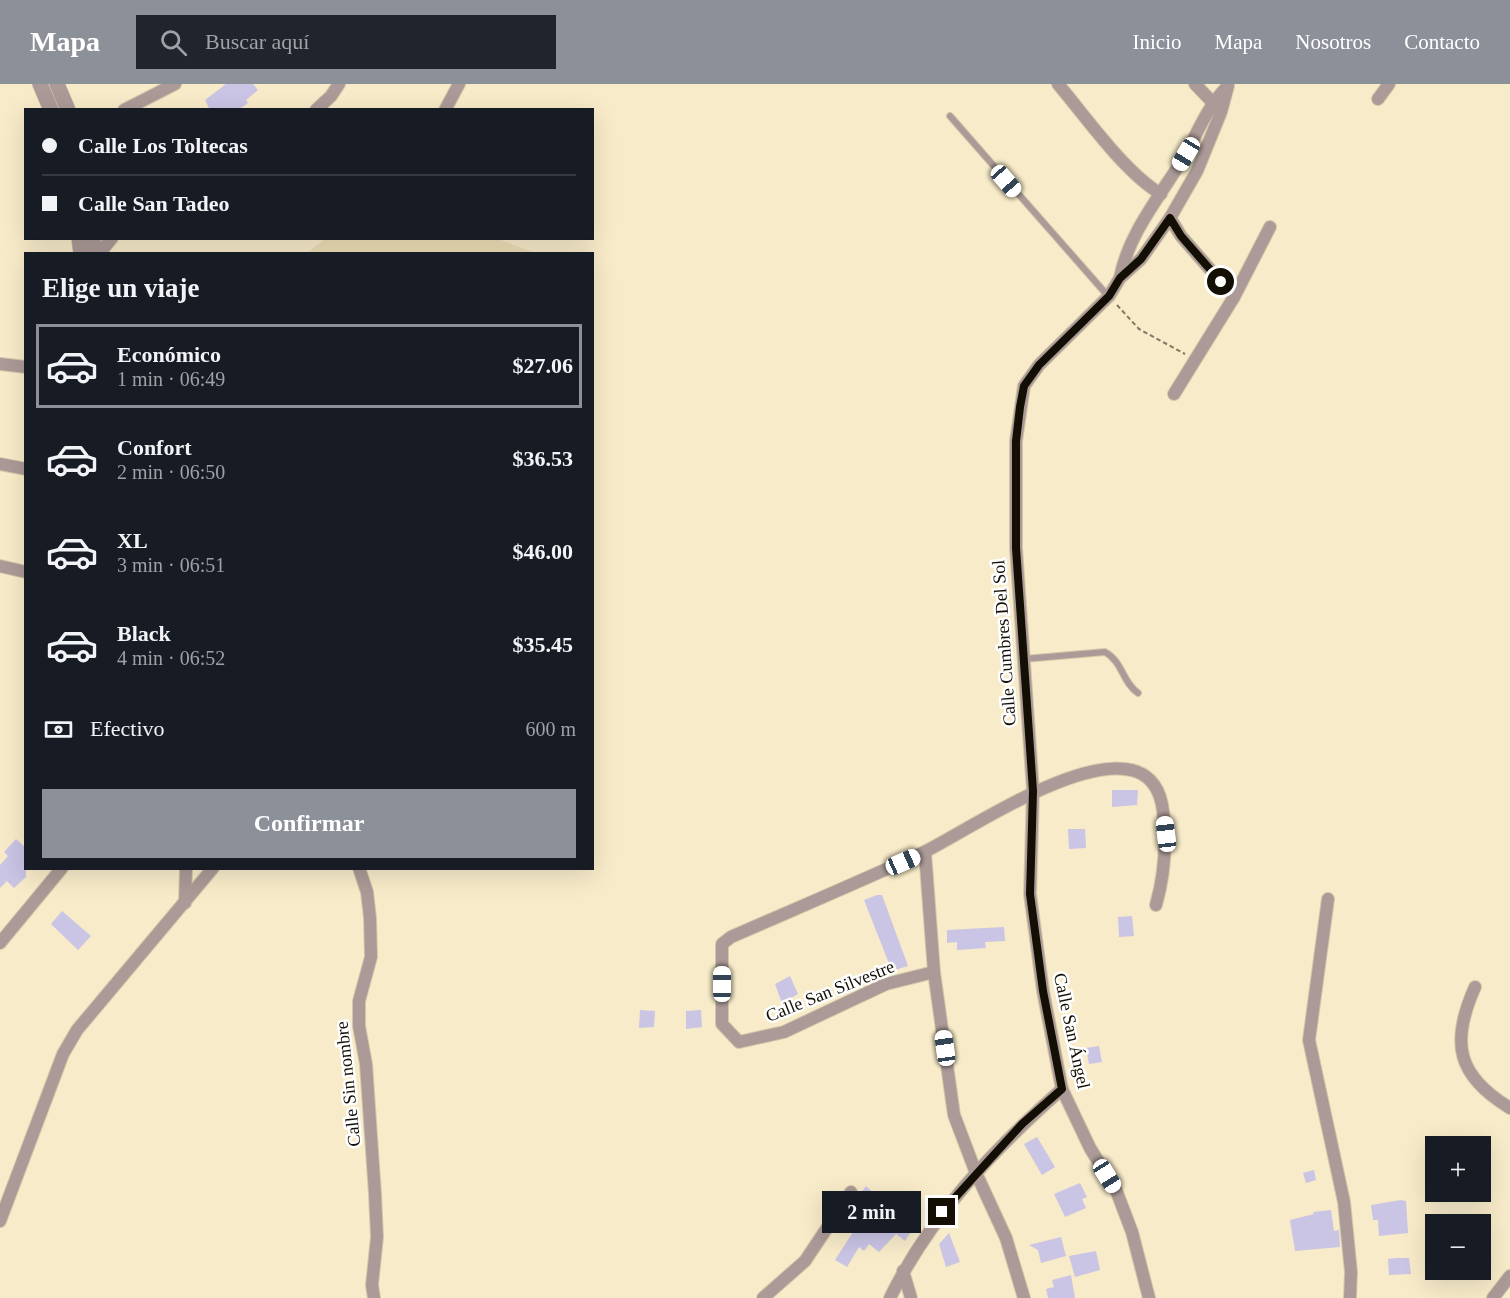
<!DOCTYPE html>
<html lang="es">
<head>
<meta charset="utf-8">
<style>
  :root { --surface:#171b24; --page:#20242c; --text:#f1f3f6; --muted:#9ea1a6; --line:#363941; --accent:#8c9099 }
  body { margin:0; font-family:Georgia,serif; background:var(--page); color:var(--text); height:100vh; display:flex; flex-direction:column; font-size:22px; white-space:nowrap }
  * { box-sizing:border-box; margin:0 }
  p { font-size:20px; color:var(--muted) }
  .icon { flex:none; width:33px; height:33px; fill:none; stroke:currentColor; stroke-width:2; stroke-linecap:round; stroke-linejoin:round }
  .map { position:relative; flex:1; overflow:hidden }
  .side { position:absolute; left:24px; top:168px; width:570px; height:618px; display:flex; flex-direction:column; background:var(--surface); border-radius:0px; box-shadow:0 6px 24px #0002 }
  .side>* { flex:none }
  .banner { position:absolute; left:24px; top:24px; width:570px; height:132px; border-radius:0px; box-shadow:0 6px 24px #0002; display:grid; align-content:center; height:132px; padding:0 18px; background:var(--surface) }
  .buttons { position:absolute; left:1425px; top:1052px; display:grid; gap:12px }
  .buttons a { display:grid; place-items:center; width:66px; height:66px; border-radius:0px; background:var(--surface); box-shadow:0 6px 24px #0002; font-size:30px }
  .end { position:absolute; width:27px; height:27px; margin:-14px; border:8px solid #130f04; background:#fff; box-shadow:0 0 0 3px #fff }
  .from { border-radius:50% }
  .bubble { position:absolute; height:42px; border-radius:0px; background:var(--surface); box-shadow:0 6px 24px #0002; font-size:20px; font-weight:700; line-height:42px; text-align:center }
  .car { position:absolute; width:18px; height:36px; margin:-18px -9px; border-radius:8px; box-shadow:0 0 4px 2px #0007; background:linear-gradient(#fff 24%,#345 0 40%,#fff 0 76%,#345 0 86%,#fff 0) }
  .banner b { display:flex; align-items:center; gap:21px; height:57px; font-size:22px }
  .banner b+b { border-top:2px solid var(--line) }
  .banner i { width:15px; height:15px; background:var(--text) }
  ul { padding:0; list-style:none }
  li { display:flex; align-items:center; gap:18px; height:84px; margin:0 12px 9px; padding:0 6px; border:3px solid transparent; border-radius:0px }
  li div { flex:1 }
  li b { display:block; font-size:22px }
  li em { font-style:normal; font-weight:700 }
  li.active { border-color:var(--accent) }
  li>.icon { width:54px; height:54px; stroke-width:1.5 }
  h2 { padding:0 18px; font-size:27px; line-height:72px }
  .pay { display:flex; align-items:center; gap:15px; height:66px; padding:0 18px; font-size:22px }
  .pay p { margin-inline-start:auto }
  .cta { display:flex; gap:12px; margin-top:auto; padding:12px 18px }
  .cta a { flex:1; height:69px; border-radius:0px; background:var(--accent); color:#fff; font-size:24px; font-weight:700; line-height:69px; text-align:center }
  header { display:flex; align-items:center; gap:36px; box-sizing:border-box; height:84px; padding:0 30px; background:var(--accent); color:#fff }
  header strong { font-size:28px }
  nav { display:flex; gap:33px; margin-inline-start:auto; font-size:21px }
  .search { width:420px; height:54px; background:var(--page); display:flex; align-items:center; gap:15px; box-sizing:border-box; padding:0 21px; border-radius:0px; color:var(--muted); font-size:22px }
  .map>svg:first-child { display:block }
</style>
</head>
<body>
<header>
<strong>Mapa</strong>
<div class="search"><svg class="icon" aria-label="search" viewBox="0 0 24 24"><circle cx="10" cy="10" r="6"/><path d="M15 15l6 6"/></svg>Buscar aquí</div>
<nav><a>Inicio</a><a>Mapa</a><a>Nosotros</a><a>Contacto</a></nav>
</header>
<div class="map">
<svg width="1510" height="1214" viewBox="0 0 1510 1214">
  <rect width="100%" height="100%" fill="#f7ebc9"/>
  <!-- built -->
  <polygon fill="#ecdeb5" points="326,154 498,155 535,169 307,169"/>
  <!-- building -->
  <g fill="#cac4e5">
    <polygon points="226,0 253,0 258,6 246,16 248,19 238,26 210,26 205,16"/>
    <polygon points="1112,706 1138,706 1137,721 1112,723"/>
    <polygon points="1068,745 1085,745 1086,764 1069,765"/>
    <polygon points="16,755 26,764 26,793 14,804 7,797 0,804 0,781 8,772 4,768"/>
    <polygon points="877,811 882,811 908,882 892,887 864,816"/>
    <polygon points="62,827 91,852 78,866 51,840"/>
    <polygon points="1132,832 1134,852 1119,853 1118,833"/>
    <polygon points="1004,843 1005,857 985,858 986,864 957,866 957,858 947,859 947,846"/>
    <polygon points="790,892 798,910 791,914 794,920 784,925 775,900"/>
    <polygon points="640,926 655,927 654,943 639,944"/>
    <polygon points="701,926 702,943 686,945 686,927"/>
    <polygon points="1099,962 1102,978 1089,980 1086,964"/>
    <polygon points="1037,1053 1055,1083 1042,1091 1024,1060"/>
    <polygon points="1314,1086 1316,1096 1306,1099 1303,1089"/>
    <polygon points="1080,1099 1087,1113 1082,1115 1086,1124 1065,1133 1054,1110"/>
    <polygon points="866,1102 912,1146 905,1157 896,1150 879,1168 869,1160 864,1167 859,1163 847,1183 835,1176 853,1148 848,1145 857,1133 848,1127"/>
    <polygon points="1401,1116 1406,1117 1408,1149 1379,1152 1378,1136 1373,1136 1371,1121"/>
    <polygon points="1331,1126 1334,1147 1339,1146 1340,1163 1295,1167 1290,1136 1314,1130 1313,1128"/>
    <polygon points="949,1149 960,1178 946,1183 939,1160"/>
    <polygon points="1061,1153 1066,1172 1041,1179 1038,1166 1029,1161"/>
    <polygon points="1096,1167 1100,1186 1075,1193 1069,1172"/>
    <polygon points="1396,1174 1409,1174 1411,1190 1389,1191 1388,1175"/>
    <polygon points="1071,1191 1075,1214 1048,1214 1046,1205 1054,1203 1052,1196"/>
  </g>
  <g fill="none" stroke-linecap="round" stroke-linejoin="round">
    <!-- service casing -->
    <g stroke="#d3c8a9" stroke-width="8">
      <g id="service">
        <polyline points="950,32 1108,212"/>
        <path d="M1024 575 1105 568C1123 578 1122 598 1138 609"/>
      </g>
    </g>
    <!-- minor casing -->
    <g stroke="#d3c8a9" stroke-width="14">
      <g id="minor">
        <path d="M1058 0C1086 33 1124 88 1161 110"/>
        <polyline points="1195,0 1217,23"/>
        <polyline points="1378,15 1389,0"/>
        <polyline points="124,26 175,0"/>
        <polyline points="316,26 331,12 339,0"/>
        <polyline points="445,26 459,0"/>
        <polyline points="1170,134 1181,152 1234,213"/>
        <polyline points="99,170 112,154"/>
        <path d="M1120 194C1128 150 1161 111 1184 73 1198 48 1207 23 1227 3"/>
        <polyline points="0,280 26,283"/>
        <polyline points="1174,310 1234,213 1270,143"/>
        <polyline points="0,380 26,385"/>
        <polyline points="0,482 26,488"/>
        <polyline points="925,768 934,888 954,1031 976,1089 1006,1154 1024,1214"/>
        <polyline points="359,784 367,808 370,834 371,873 359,917 359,942 366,980 375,1110 377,1153 372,1201 374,1214"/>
        <polyline points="1328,815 1309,956 1344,1118 1351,1188 1350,1214"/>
        <polyline points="185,819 186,784"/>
        <polyline points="0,859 62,784"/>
        <path d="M934 888 886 900 784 948 739 958 722 940V860L731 853C795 825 859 798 922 769 968 748 1150 619 1163 727 1167 760 1165 789 1156 821"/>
        <path d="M1475 903C1450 959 1457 992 1510 1024"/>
        <polyline points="0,1137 63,970 77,946 213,784"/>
        <polyline points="903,1187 911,1214"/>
        <polyline points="763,1214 805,1177 851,1108"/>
        <path d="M890 1214C930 1132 994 1065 1062 1005"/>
        <polyline points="1149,1214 1132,1148 1116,1106 1090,1064 1062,1005 1043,907 1030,810 1033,707 1016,464 1016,357 1024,302 1039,281 1109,212 1120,194 1141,175 1170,134 1197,87 1221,28 1228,2"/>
        <polyline points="1493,1214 1510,1192"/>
      </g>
    </g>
    <!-- tertiary casing -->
    <g stroke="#d3c8a9" stroke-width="16">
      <g id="tertiary">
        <polyline points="40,0 51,26"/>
        <polyline points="57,0 68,26"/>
        <polyline points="79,154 81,170"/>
        <polyline points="93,154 94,170"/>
      </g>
    </g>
    <!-- path -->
    <polyline stroke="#7f7761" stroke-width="2" stroke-dasharray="4.5 3" stroke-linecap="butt" points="1117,221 1139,245 1185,270"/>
    <!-- service -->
    <use href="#service" stroke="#ab9a97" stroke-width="6"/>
    <!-- minor -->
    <use href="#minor" stroke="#ab9a97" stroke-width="12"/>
    <!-- tertiary -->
    <use href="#tertiary" stroke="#ab9a97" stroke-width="15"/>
  </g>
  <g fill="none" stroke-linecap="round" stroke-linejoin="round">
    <!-- route -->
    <polyline stroke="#130f04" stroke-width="8" points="942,1128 1022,1040 1062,1005 1043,907 1030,810 1033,707 1016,464 1016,357 1020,323 1024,302 1039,281 1109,212 1120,194 1141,175 1170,134 1181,152 1221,198"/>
  </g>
  <g text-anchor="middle" stroke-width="5" stroke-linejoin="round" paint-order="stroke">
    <!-- street labels -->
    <g font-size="18" fill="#130f04" stroke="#fff">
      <text transform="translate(1004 559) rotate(-94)" y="6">Calle Cumbres Del Sol</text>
      <text transform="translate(830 907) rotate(-22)" y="6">Calle San Silvestre</text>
      <text transform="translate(1072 947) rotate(78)" y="6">Calle San Ángel</text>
      <text transform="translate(348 1000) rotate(-96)" y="6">Calle Sin nombre</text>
    </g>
  </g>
</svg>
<div class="buttons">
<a>+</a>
<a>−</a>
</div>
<i class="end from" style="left:1221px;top:198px"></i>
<i class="end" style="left:942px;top:1128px"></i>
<div class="bubble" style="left:822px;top:1107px;width:99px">2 min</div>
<i class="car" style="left:1186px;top:70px;rotate:211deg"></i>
<i class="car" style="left:1006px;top:97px;rotate:139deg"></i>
<i class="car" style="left:1166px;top:750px;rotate:353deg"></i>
<i class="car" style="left:903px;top:778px;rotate:66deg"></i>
<i class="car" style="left:722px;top:900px;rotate:0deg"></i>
<i class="car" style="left:945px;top:964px;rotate:352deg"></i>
<i class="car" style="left:1107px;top:1092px;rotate:148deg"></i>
<div class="banner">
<b><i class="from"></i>Calle Los Toltecas</b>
<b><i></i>Calle San Tadeo</b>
</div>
<section class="side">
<h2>Elige un viaje</h2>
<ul>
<li class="active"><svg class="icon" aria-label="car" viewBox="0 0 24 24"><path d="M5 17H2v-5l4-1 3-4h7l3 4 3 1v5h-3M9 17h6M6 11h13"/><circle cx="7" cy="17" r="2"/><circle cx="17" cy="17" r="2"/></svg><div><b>Económico</b><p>1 min · 06:49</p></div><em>$27.06</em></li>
<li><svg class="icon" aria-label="car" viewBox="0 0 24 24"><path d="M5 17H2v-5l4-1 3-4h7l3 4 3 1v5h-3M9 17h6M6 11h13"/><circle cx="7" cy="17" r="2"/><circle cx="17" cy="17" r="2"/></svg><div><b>Confort</b><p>2 min · 06:50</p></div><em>$36.53</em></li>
<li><svg class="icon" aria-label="car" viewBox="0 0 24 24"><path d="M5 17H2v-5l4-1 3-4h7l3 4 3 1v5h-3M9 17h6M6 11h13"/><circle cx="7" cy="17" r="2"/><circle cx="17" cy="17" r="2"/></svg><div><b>XL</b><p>3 min · 06:51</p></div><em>$46.00</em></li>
<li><svg class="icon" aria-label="car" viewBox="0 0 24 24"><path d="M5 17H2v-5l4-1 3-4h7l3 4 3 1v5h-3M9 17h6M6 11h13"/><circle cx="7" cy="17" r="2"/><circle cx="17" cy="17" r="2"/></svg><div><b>Black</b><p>4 min · 06:52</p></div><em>$35.45</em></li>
</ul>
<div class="pay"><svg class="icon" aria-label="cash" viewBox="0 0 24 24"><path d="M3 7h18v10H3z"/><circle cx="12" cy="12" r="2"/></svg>Efectivo<p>600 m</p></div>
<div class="cta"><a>Confirmar</a></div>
</section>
</div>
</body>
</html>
